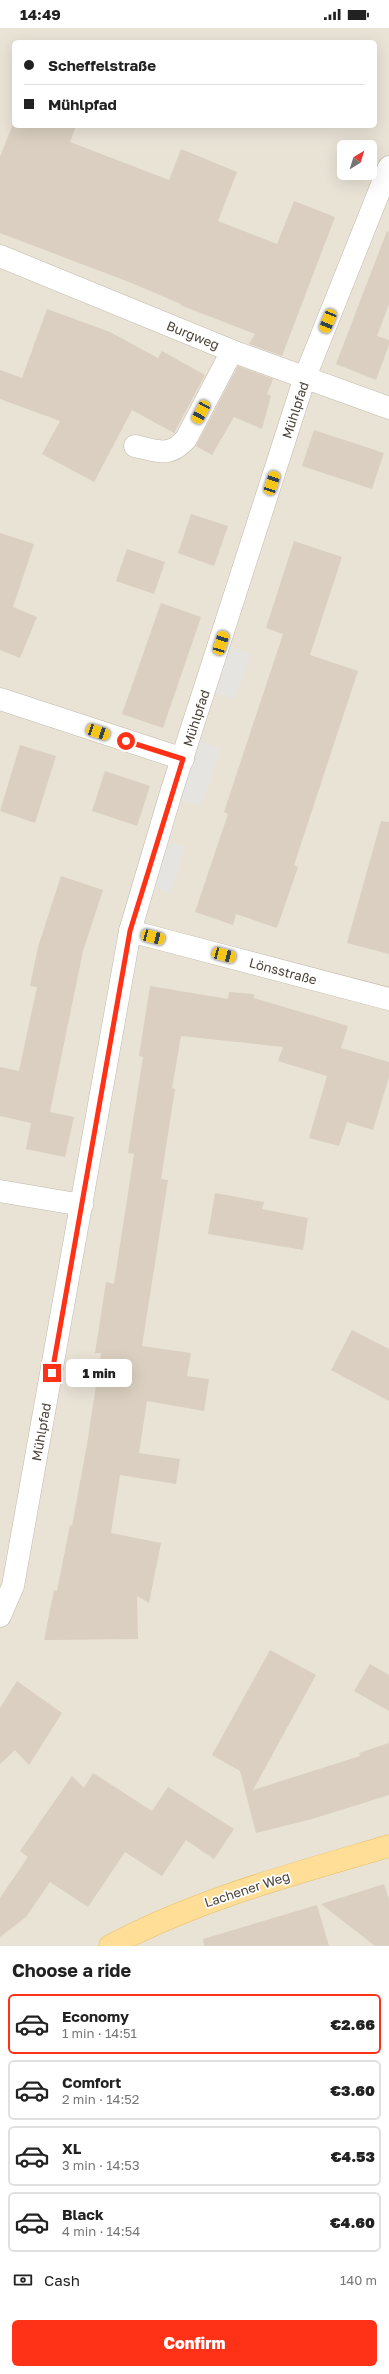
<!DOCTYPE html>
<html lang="en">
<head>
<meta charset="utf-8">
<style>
  :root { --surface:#fff; --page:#f6f6f6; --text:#222; --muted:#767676; --line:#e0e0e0; --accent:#ff3116 }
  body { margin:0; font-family:"Golos Text",sans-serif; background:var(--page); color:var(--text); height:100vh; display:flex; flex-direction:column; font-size:15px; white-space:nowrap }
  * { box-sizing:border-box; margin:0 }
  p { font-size:13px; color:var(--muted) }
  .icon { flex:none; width:22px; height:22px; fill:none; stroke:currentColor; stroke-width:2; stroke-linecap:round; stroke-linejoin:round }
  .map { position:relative; height:1918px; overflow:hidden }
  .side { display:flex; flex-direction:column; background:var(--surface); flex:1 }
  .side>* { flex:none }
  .banner { position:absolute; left:12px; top:12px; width:365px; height:88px; border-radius:6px; box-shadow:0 4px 16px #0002; display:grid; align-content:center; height:88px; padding:0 12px; background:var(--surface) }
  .needle { width:26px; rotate:38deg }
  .fabs { position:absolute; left:337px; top:112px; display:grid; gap:8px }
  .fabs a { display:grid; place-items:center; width:40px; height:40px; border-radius:6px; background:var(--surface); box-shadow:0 4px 16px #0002; font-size:20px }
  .end { position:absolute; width:18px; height:18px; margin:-9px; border:5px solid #ff3116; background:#fff; box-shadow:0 0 0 2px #fff }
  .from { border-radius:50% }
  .bubble { position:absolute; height:28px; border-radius:6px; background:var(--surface); box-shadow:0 4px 16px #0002; font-size:13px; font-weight:800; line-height:28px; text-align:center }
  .car { position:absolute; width:12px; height:24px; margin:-12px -6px; border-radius:5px; box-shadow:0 0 3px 1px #0007; background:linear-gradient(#f5c518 24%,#345 0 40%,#f5c518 0 76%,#345 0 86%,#f5c518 0) }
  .banner b { display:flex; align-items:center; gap:14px; height:38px; font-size:15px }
  .banner b+b { border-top:1px solid var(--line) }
  .banner i { width:10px; height:10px; background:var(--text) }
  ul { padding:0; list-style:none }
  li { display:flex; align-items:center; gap:12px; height:60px; margin:0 8px 6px; padding:0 4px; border:2px solid var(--line); border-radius:6px }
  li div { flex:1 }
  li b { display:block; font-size:15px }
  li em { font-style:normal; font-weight:800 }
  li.active { border-color:var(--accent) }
  li>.icon { width:36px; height:36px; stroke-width:1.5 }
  h2 { padding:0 12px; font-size:18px; line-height:48px }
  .pay { display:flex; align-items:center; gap:10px; height:44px; padding:0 12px; font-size:15px }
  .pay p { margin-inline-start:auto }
  .cta { display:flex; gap:8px; margin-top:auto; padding:8px 12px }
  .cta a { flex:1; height:46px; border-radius:6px; background:var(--accent); color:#fff; font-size:16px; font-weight:800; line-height:46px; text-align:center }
  .status { display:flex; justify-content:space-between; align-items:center; height:28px; padding:0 20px; background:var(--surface); direction:ltr }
  .status svg { height:11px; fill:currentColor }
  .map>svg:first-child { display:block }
</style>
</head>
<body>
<div class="status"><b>14:49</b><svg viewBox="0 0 49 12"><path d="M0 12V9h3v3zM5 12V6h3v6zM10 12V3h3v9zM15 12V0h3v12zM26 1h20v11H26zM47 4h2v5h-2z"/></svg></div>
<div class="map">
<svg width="389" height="1918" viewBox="0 0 389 1918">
  <rect width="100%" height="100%" fill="#f5f1e9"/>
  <!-- residential -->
  <path fill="#e9e3d6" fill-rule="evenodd" d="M0 0H389V1918H0ZM14 14H375V98H14ZM344 119H370V145H344Z"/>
  <!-- parking -->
  <g fill="#e6e4e0">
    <polygon points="221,615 251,626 235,671 206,661"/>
    <polygon points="190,710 221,721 201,778 170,768"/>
    <polygon points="158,811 185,819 171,865 144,856"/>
  </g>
  <!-- building -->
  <g fill="#dacfc0">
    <polygon points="12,98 76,98 70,114 169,152 181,121 237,144 218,193 277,216 294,173 335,189 282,328 249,316 255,306 180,277 181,276 129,254 0,205 0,129"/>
    <polygon points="387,203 389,204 389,276 377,308 389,312 389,317 376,352 336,336"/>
    <polygon points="47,281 110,304 158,330 162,323 205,347 174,405 132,382 94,454 42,426 60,393 0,371 0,342 22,350"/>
    <polygon points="238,338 273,351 267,366 271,368 262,401 234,389 212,427 196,418"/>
    <polygon points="314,402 384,425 372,461 302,438"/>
    <polygon points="191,486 228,498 214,538 178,525"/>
    <polygon points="0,505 34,516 13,579 37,589 20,630 0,622"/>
    <polygon points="294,513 342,529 310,627 358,643 294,837 298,839 277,900 236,886 233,897 195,884 228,786 224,784 283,606 266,600"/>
    <polygon points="127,521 165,534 154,566 116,553"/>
    <polygon points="161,575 201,589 163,700 122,686"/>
    <polygon points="20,717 56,728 35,795 0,783"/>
    <polygon points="105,743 150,758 137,798 92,783"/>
    <polygon points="381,793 389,794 389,926 347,915"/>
    <polygon points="61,848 103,862 83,923 50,1084 74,1089 65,1129 26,1121 31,1095 0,1088 0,1039 19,1043 37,959 30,958 38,919"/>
    <polygon points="150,958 228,971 229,964 254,966 254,970 348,998 341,1020 389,1034 389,1049 373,1102 347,1094 339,1118 309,1110 327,1048 278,1033 283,1019 181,1008 172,1060 175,1061 161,1151 168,1152 142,1318 191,1325 187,1348 209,1351 204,1383 147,1373 139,1425 180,1431 176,1456 120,1447 111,1505 161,1515 149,1575 137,1568 138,1611 44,1612 54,1562 57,1563 70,1497 72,1498 87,1416 101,1325 95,1325 106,1254 114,1256 134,1126 128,1125 143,1029 139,1028"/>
    <polygon points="215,1165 264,1174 262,1181 308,1190 303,1222 208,1206"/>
    <polygon points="352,1302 389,1321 389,1373 331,1342"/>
    <polygon points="270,1622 316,1647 253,1762 360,1728 359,1725 389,1715 389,1767 312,1791 256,1805 240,1743 212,1727"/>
    <polygon points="370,1636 389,1647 389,1683 354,1663"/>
    <polygon points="17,1653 62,1685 29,1737 15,1722 0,1736 0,1680"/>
    <polygon points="93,1745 152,1783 168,1759 234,1801 214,1831 186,1812 162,1848 125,1824 88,1879 50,1854 26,1889 0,1909 0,1870 28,1829 20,1823 72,1748 84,1760"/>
    <polygon points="384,1856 389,1871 389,1918 375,1918 321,1876"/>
    <polygon points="317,1877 329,1918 204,1918 203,1911"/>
  </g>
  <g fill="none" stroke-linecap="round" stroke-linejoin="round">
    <!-- minor casing -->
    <g stroke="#c1b8aa" stroke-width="23">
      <g id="minor">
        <polyline points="0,228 232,323 389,380"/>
        <path d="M135 418C158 423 169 430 186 411L232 323"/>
        <polyline points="0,671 183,731"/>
        <polyline points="130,903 389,971"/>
        <polyline points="0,1163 82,1177"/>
        <polyline points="0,1588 13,1558 130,903 170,768 305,349 389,139"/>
      </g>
    </g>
    <!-- major casing -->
    <g stroke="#eabd61" stroke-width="23">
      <path id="major" d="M110 1918C198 1871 294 1846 389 1818"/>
    </g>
    <!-- minor -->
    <use href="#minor" stroke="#fff" stroke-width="22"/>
    <!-- major -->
    <use href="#major" stroke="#ffde98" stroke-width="22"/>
  </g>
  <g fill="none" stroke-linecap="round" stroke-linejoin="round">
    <!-- route -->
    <polyline stroke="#ff3116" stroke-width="5" points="52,1345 130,903 183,731 126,713"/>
  </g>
  <g text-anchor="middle" stroke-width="3.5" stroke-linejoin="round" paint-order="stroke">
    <!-- street labels -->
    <g font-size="13" fill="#494136" stroke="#fff">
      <text transform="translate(193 307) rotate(22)" y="5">Burgweg</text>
      <text transform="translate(295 382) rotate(-72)" y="5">Mühlpfad</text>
      <text transform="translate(196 690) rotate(-72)" y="5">Mühlpfad</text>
      <text transform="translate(283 943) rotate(15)" y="5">Lönsstraße</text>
      <text transform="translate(41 1404) rotate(-80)" y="5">Mühlpfad</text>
      <text transform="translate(247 1861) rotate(-18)" y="5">Lachener Weg</text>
    </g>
  </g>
</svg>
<div class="fabs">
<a><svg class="needle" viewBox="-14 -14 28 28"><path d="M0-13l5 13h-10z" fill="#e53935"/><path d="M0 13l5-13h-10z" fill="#767676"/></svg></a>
</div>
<i class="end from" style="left:126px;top:713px"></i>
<i class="end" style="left:52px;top:1345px"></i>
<div class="bubble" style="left:66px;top:1331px;width:66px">1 min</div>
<i class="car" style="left:328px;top:293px;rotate:202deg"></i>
<i class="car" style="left:201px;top:384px;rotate:208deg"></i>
<i class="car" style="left:272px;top:455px;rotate:18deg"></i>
<i class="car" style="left:221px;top:615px;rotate:17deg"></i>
<i class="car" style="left:98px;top:704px;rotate:108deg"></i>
<i class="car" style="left:153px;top:909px;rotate:105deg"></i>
<i class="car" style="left:224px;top:927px;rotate:105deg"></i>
<div class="banner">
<b><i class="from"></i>Scheffelstraße</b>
<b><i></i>Mühlpfad</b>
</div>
</div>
<section class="side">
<h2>Choose a ride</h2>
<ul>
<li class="active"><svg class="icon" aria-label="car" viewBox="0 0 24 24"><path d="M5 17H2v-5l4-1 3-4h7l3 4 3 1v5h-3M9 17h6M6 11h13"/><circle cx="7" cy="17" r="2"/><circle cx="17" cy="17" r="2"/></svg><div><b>Economy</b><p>1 min · 14:51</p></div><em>€2.66</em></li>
<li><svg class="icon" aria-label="car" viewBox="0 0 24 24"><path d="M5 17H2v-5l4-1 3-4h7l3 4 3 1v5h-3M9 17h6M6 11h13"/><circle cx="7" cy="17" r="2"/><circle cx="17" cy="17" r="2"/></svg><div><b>Comfort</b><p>2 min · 14:52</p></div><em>€3.60</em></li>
<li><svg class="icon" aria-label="car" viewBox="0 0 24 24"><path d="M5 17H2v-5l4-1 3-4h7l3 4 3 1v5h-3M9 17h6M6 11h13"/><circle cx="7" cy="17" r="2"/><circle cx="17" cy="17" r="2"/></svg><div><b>XL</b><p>3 min · 14:53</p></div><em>€4.53</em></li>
<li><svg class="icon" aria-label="car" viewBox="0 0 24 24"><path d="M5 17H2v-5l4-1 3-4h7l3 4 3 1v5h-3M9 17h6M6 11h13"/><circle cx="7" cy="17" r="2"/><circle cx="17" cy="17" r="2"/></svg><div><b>Black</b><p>4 min · 14:54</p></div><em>€4.60</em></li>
</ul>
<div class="pay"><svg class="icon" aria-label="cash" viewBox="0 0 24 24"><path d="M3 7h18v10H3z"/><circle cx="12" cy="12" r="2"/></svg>Cash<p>140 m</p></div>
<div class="cta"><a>Confirm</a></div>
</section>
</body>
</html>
